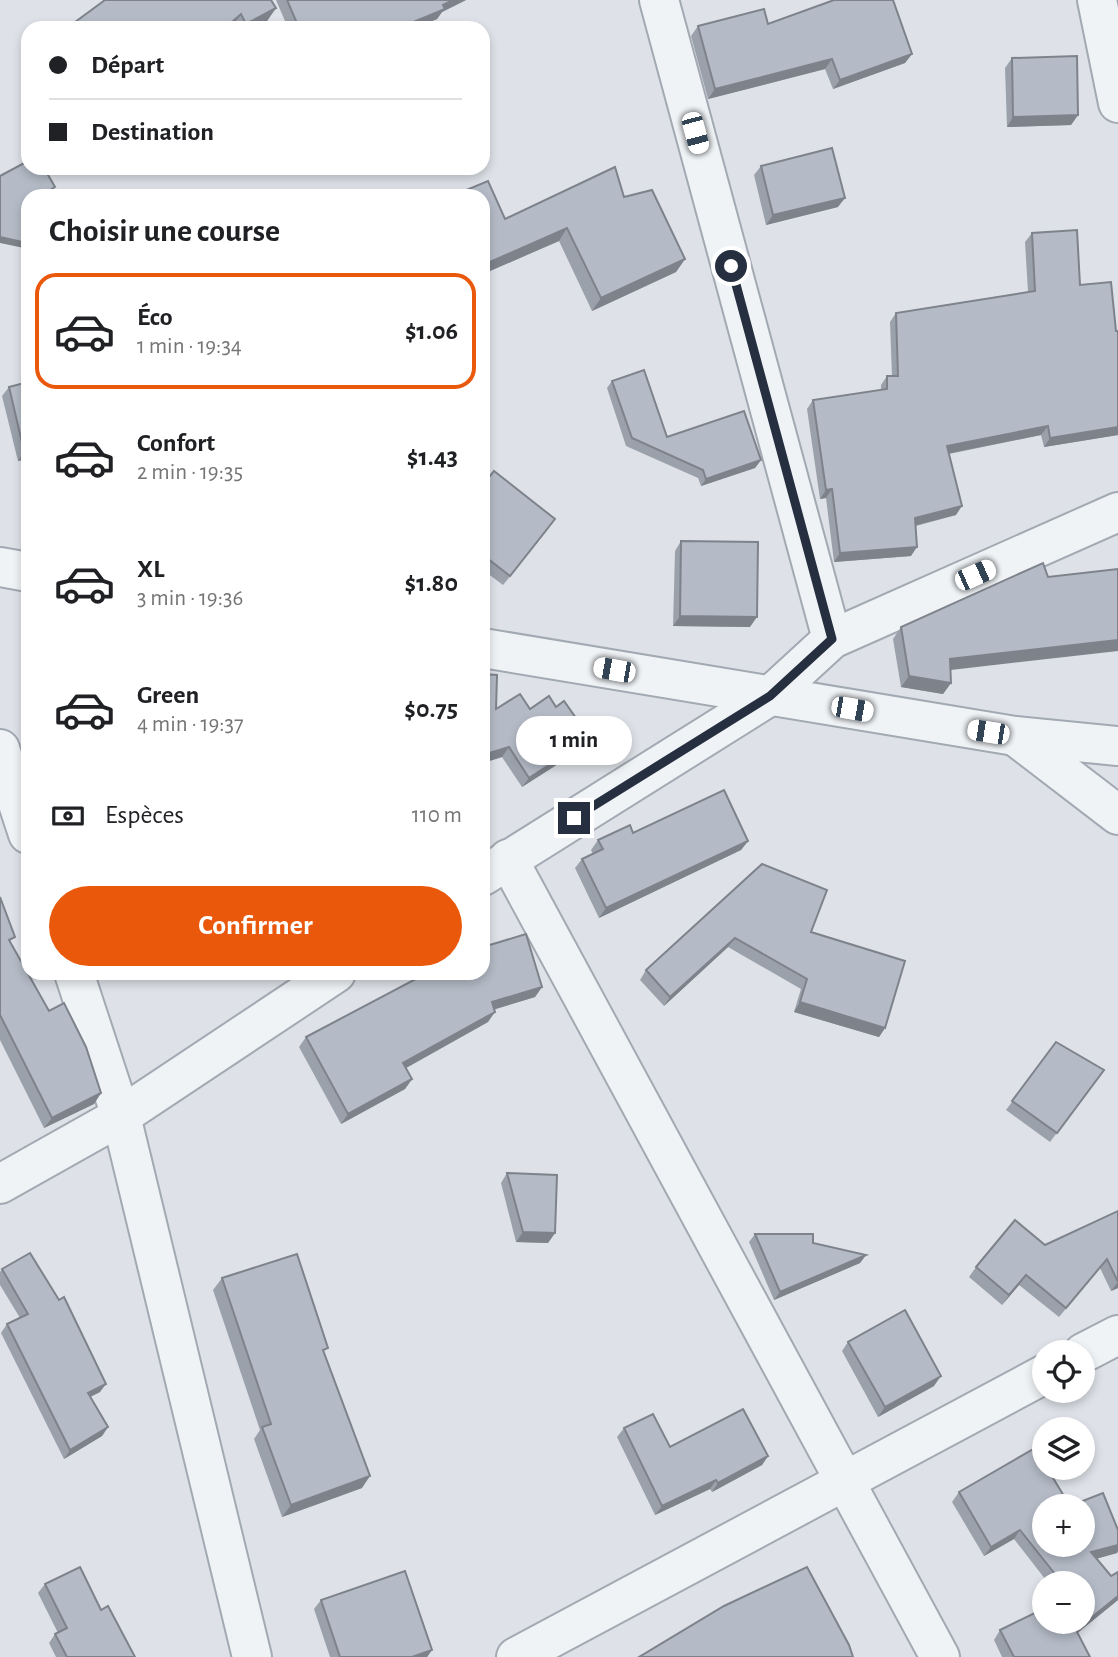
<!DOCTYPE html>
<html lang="fr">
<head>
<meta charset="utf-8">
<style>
  :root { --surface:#fff; --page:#f6f6f6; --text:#202124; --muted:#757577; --line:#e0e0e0; --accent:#ea580c }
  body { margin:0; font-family:"Alegreya Sans",sans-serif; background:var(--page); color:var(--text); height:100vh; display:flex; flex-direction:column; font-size:26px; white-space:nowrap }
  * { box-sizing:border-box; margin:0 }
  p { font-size:23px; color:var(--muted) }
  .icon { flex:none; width:38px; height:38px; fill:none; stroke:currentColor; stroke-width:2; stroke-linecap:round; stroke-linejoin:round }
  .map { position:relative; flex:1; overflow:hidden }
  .drawer { position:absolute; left:21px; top:189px; width:469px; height:791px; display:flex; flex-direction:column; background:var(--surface); border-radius:21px; box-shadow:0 4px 10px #0003 }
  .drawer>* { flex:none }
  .guide { position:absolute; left:21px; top:21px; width:469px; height:154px; border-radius:21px; box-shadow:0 4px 10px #0003; display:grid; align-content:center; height:154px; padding:0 28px; background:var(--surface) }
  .tools { position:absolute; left:1032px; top:1340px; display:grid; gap:14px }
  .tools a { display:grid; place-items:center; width:63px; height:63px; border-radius:50%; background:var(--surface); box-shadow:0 4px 10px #0003; font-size:35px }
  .end { position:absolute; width:32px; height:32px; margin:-16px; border:9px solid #262f40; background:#fff; box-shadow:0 0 0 4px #fff }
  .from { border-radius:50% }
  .bubble { position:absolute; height:49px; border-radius:24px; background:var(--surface); box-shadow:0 4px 10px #0003; font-size:23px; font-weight:600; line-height:49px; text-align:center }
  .car { position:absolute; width:21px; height:42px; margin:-21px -10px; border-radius:9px; box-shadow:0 0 5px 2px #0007; background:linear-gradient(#fff 24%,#345 0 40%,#fff 0 76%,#345 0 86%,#fff 0) }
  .guide b { display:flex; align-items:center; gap:24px; height:66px; font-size:26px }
  .guide b+b { border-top:2px solid var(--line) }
  .guide i { width:18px; height:18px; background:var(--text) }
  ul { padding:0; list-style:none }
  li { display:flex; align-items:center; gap:21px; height:116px; margin:0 14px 10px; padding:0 14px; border:4px solid transparent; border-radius:21px }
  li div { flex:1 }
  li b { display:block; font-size:26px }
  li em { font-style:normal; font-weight:600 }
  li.on { border-color:var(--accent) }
  li>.icon { width:63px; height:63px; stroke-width:1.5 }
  h2 { padding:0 28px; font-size:32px; line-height:84px }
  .pay { display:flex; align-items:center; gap:18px; height:77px; padding:0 28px; font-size:26px }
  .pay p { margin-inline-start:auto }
  .primary-button { display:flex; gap:14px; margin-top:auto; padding:14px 28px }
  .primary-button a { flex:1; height:80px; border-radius:42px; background:var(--accent); color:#fff; font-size:28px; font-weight:600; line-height:80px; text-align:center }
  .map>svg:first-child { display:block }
</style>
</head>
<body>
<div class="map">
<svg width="1118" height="1657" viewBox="0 0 1118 1657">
  <rect width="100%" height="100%" fill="#dee2e8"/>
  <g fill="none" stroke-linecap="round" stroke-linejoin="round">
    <!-- minor casing -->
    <g stroke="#a3a9b2" stroke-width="42">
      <g id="minor">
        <polyline points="659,0 832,639"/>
        <polyline points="1097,0 1118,103"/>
        <polyline points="0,567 28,572"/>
        <polyline points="483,648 1015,736 1118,746"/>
        <polyline points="1015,736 1118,815"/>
        <polyline points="0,749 28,834"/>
        <polyline points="508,859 940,1657"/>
        <polyline points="483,876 770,696 832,639 1118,512"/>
        <polyline points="74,973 121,1116 252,1657"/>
        <polyline points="0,1184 121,1116 336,973"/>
        <polyline points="1083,1353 1118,1335"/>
        <polyline points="516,1657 1045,1374"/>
      </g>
    </g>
    <!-- minor -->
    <use href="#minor" stroke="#f0f3f6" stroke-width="38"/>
  </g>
  <!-- wall -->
  <g fill="#9ba1aa">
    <polygon points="276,0 466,0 442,12 437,19 416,28 288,28"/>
    <polygon points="276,8 267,21 253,28 67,28"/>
    <polygon points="768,24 912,54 905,63 833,89 825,69 708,99 691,36 698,26"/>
    <polygon points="1012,58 1078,115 1071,125 1007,127 1005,68"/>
    <polygon points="761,166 838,207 766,225 754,175"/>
    <polygon points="483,196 505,219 624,197 685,259 676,272 592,311 559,241 483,274"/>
    <polygon points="1032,233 1080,285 1118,435 1044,447 1041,435 949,454 956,515 916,526 911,556 834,562 826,498 820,499 807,409 813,400 881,390 881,385 887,376 892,376 890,322 896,313 1028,292 1025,242"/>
    <polygon points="612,381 667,437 761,460 755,468 701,486 698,478 626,446 607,388"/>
    <polygon points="9,387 28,459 18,461 2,396"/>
    <polygon points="483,485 548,529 503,585 483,570"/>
    <polygon points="681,541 750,627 673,626 675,551"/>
    <polygon points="1048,577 950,670 951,683 943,694 901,687 893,639 901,627"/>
    <polygon points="483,674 496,709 530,709 583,748 522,787 502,757 483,763"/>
    <polygon points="633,833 748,841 741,850 599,918 575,868 582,859 593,854 591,850 598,840"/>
    <polygon points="762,864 811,932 885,1028 879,1037 794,1012 801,989 728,947 664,1006 640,980 646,970"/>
    <polygon points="0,897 11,944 49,1011 101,1093 94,1104 44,1128 0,1040"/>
    <polygon points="542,987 535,997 494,1009 488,1022 406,1068 412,1079 405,1089 341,1124 299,1047 306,1037"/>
    <polygon points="1056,1042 1104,1070 1050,1142 1006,1110"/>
    <polygon points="507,1173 555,1233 548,1243 516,1242 501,1183"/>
    <polygon points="1118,1211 1118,1288 1111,1291 1100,1268 1059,1317 1019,1285 1002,1305 969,1277 976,1267 1045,1245"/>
    <polygon points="755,1234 813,1243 866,1255 860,1263 774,1300 749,1242"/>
    <polygon points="2,1269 100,1392 90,1397 108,1427 102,1436 64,1459 1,1333 7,1324 20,1318 0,1285 0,1272"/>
    <polygon points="222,1278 324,1354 362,1488 282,1517 254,1439 260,1430 213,1290"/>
    <polygon points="848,1342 934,1386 878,1417 842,1351"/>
    <polygon points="624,1428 670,1447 768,1456 762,1465 712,1492 710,1489 655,1515 617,1437"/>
    <polygon points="959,1492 1070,1506 1118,1530 1118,1551 1117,1553 1096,1559 1111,1576 1118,1572 1118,1600 1077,1633 1090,1657 1002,1657 994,1640 1000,1630 1045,1622 1083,1584 1049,1584 1014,1539 984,1556 952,1502"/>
    <polygon points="45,1584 135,1657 56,1657 49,1643 55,1634 58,1633 38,1593"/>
    <polygon points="321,1600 432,1650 427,1657 330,1657 314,1609"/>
  </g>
  <!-- shaded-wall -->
  <g fill="#7e838b">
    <polygon points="453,0 466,0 442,12 437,19 416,28 399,28"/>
    <polygon points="276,8 267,21 253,28 243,28 246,24"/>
    <polygon points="241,14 231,28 225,28"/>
    <polygon points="912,54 905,63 833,89 840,80"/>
    <polygon points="832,59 825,69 708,99 715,89"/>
    <polygon points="1078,115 1071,125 1007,127 1013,117"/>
    <polygon points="55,187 51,192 45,196 40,196"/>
    <polygon points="845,198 838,207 766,225 773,215"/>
    <polygon points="567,228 559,241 483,274 483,265"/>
    <polygon points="0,237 27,243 24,248 0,243"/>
    <polygon points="685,259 676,272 592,311 601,298"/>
    <polygon points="1048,426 1041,435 941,455 947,446"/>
    <polygon points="1118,427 1118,435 1044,447 1050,438"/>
    <polygon points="24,451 28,451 28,459 18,461"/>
    <polygon points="761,460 755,468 701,486 706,479"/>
    <polygon points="832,489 826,498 820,499 826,490"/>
    <polygon points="962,506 956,515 909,527 915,518"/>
    <polygon points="555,519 548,529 503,585 510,576"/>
    <polygon points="917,547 911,556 834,562 840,553"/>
    <polygon points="680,616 757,617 750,627 673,626"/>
    <polygon points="1118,640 1118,651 942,671 950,659"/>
    <polygon points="909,676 951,683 943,694 901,687"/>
    <polygon points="590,738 583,748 522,787 529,778"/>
    <polygon points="509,747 502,757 483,763 483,755"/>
    <polygon points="748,841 741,850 599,918 606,908"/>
    <polygon points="735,938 728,947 664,1006 670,997"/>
    <polygon points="542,987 535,997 486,1012 492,1002"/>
    <polygon points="800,1002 885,1028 879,1037 794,1012"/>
    <polygon points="495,1012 488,1022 397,1073 403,1063"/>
    <polygon points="412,1079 405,1089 341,1124 348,1114"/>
    <polygon points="101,1093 94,1104 44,1128 52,1118"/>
    <polygon points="523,1232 555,1233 548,1243 516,1242"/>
    <polygon points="866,1255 860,1263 774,1300 780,1292"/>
    <polygon points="1026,1275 1019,1285 1002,1305 1009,1295"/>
    <polygon points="1118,1282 1118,1288 1111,1291"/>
    <polygon points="941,1376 934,1386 878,1417 885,1407"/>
    <polygon points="106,1384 100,1392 82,1401 88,1393"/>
    <polygon points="108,1427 102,1436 64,1459 70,1450"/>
    <polygon points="768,1456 762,1465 712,1492 718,1483"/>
    <polygon points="370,1476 362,1488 282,1517 291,1505"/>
    <polygon points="716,1480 710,1489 655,1515 662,1506"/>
    <polygon points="1020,1530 1014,1539 984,1556 991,1547"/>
    <polygon points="1118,1545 1118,1551 1117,1553 1084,1562 1091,1552"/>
    <polygon points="1118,1596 1118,1600 1069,1640 1076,1630"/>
    <polygon points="432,1650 427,1657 412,1657"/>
  </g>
  <!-- building -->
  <g fill="#b4bbc6" stroke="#7e838b" stroke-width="2" fill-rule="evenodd">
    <polygon points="105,0 271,0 276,8 246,24 241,14 225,28 67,28"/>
    <polygon points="287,0 453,0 443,5 445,9 399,28 299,28"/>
    <polygon points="834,0 893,0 912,54 840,80 832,59 715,89 698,26 764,9 768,24"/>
    <polygon points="1077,56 1078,115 1013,117 1012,58"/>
    <polygon points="832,148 845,198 773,215 761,166"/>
    <polygon points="28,161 28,168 44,168 55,187 40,196 28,196 27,243 0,237 0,176"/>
    <polygon points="615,167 624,197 652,190 685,259 601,298 567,228 483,265 483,196 452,196 488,181 505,219"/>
    <polygon points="1077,230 1080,285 1111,282 1116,331 1118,331 1118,427 1050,438 1048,426 947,446 962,506 915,518 917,547 840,553 832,489 826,490 813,400 887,389 887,376 898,376 896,313 1035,291 1032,233"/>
    <polygon points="644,370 667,437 744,411 761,460 706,479 703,470 632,438 612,381"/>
    <polygon points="28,382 28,451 24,451 9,387"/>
    <polygon points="494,471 555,519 510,576 483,555 483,485"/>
    <polygon points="681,541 758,542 757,617 680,616"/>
    <polygon points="1043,563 1048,577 1118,569 1118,640 950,659 951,683 909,676 901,627"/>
    <polygon points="483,674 497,675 496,709 520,694 530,709 549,696 556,707 564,701 590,738 529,778 509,747 483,755"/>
    <polygon points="724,790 748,841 606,908 582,859 603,849 598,840 630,825 633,833"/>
    <polygon points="762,864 827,890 811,932 905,961 885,1028 800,1002 807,979 735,938 670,997 646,970"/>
    <polygon points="0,897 15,937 9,940 49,1011 64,1003 86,1047 101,1093 52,1118 0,1015"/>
    <polygon points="526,934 542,987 492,1002 495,1012 403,1063 412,1079 348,1114 306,1037 427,973 483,973 483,947"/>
    <polygon points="1056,1042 1104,1070 1057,1133 1012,1101"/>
    <polygon points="507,1173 557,1175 555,1233 523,1232"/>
    <polygon points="1118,1211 1118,1282 1107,1259 1066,1308 1026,1275 1009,1295 976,1267 1015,1220 1045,1245"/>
    <polygon points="755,1234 813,1234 813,1243 866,1255 780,1292"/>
    <polygon points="30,1253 59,1300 64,1297 106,1384 88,1393 108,1427 70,1450 7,1324 28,1314 2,1269"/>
    <polygon points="297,1254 328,1348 323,1350 370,1476 291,1505 262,1427 271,1424 222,1278"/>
    <polygon points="905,1310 941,1376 885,1407 848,1342"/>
    <polygon points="743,1409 768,1456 718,1483 716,1480 662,1506 624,1428 653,1414 670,1447"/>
    <path d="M1035 1448 1045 1464V1468H1047L1070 1506 1103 1493 1118 1530V1545L1091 1552 1111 1576 1118 1572V1596L1076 1630 1090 1657H1014L1000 1630 1045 1608V1622H1083V1584H1063L1020 1530 991 1547 959 1492ZM1045 1507H1083V1545H1045Z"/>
    <polygon points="80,1567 101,1610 108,1606 135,1657 67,1657 55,1634 67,1628 45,1584"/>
    <polygon points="807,1567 849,1645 853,1657 639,1657 724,1606"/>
    <polygon points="405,1571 432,1650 412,1657 340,1657 321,1600"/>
  </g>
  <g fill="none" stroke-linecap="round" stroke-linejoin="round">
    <!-- route -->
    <polyline stroke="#262f40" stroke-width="9" points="574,818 770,696 832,639 731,266"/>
  </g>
</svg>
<div class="tools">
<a><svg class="icon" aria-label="locate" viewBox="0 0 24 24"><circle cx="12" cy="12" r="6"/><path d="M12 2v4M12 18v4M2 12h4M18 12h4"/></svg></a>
<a><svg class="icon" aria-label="layers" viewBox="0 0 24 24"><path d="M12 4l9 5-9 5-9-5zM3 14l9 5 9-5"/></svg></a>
<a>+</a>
<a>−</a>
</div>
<i class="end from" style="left:731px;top:266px"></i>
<i class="end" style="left:574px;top:818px"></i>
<div class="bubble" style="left:516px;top:716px;width:116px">1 min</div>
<i class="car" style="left:695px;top:133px;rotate:165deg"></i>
<i class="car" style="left:975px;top:575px;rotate:66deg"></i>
<i class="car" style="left:614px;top:670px;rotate:280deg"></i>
<i class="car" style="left:852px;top:709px;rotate:100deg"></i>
<i class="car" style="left:988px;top:732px;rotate:279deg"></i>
<div class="guide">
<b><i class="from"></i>Départ</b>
<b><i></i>Destination</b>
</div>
<section class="drawer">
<h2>Choisir une course</h2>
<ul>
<li class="on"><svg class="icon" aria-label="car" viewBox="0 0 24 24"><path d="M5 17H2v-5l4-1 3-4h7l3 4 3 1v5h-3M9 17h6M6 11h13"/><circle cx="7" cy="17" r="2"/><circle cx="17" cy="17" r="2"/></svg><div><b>Éco</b><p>1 min · 19:34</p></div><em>$1.06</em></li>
<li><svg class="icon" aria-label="car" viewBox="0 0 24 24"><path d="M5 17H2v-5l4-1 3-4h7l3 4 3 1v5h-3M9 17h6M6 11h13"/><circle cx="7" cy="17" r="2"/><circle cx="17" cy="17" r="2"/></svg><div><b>Confort</b><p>2 min · 19:35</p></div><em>$1.43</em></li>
<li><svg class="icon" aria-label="car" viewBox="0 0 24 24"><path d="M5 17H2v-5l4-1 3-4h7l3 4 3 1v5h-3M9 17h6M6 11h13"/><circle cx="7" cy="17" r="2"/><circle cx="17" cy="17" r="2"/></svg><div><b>XL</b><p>3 min · 19:36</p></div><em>$1.80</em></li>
<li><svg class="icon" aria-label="car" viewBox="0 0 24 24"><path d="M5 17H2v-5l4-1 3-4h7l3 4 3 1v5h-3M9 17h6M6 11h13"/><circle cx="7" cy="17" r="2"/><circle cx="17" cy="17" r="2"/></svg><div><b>Green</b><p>4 min · 19:37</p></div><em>$0.75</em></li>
</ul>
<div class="pay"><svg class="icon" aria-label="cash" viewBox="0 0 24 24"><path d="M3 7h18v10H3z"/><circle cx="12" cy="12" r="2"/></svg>Espèces<p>110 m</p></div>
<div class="primary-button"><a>Confirmer</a></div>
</section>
</div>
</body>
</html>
